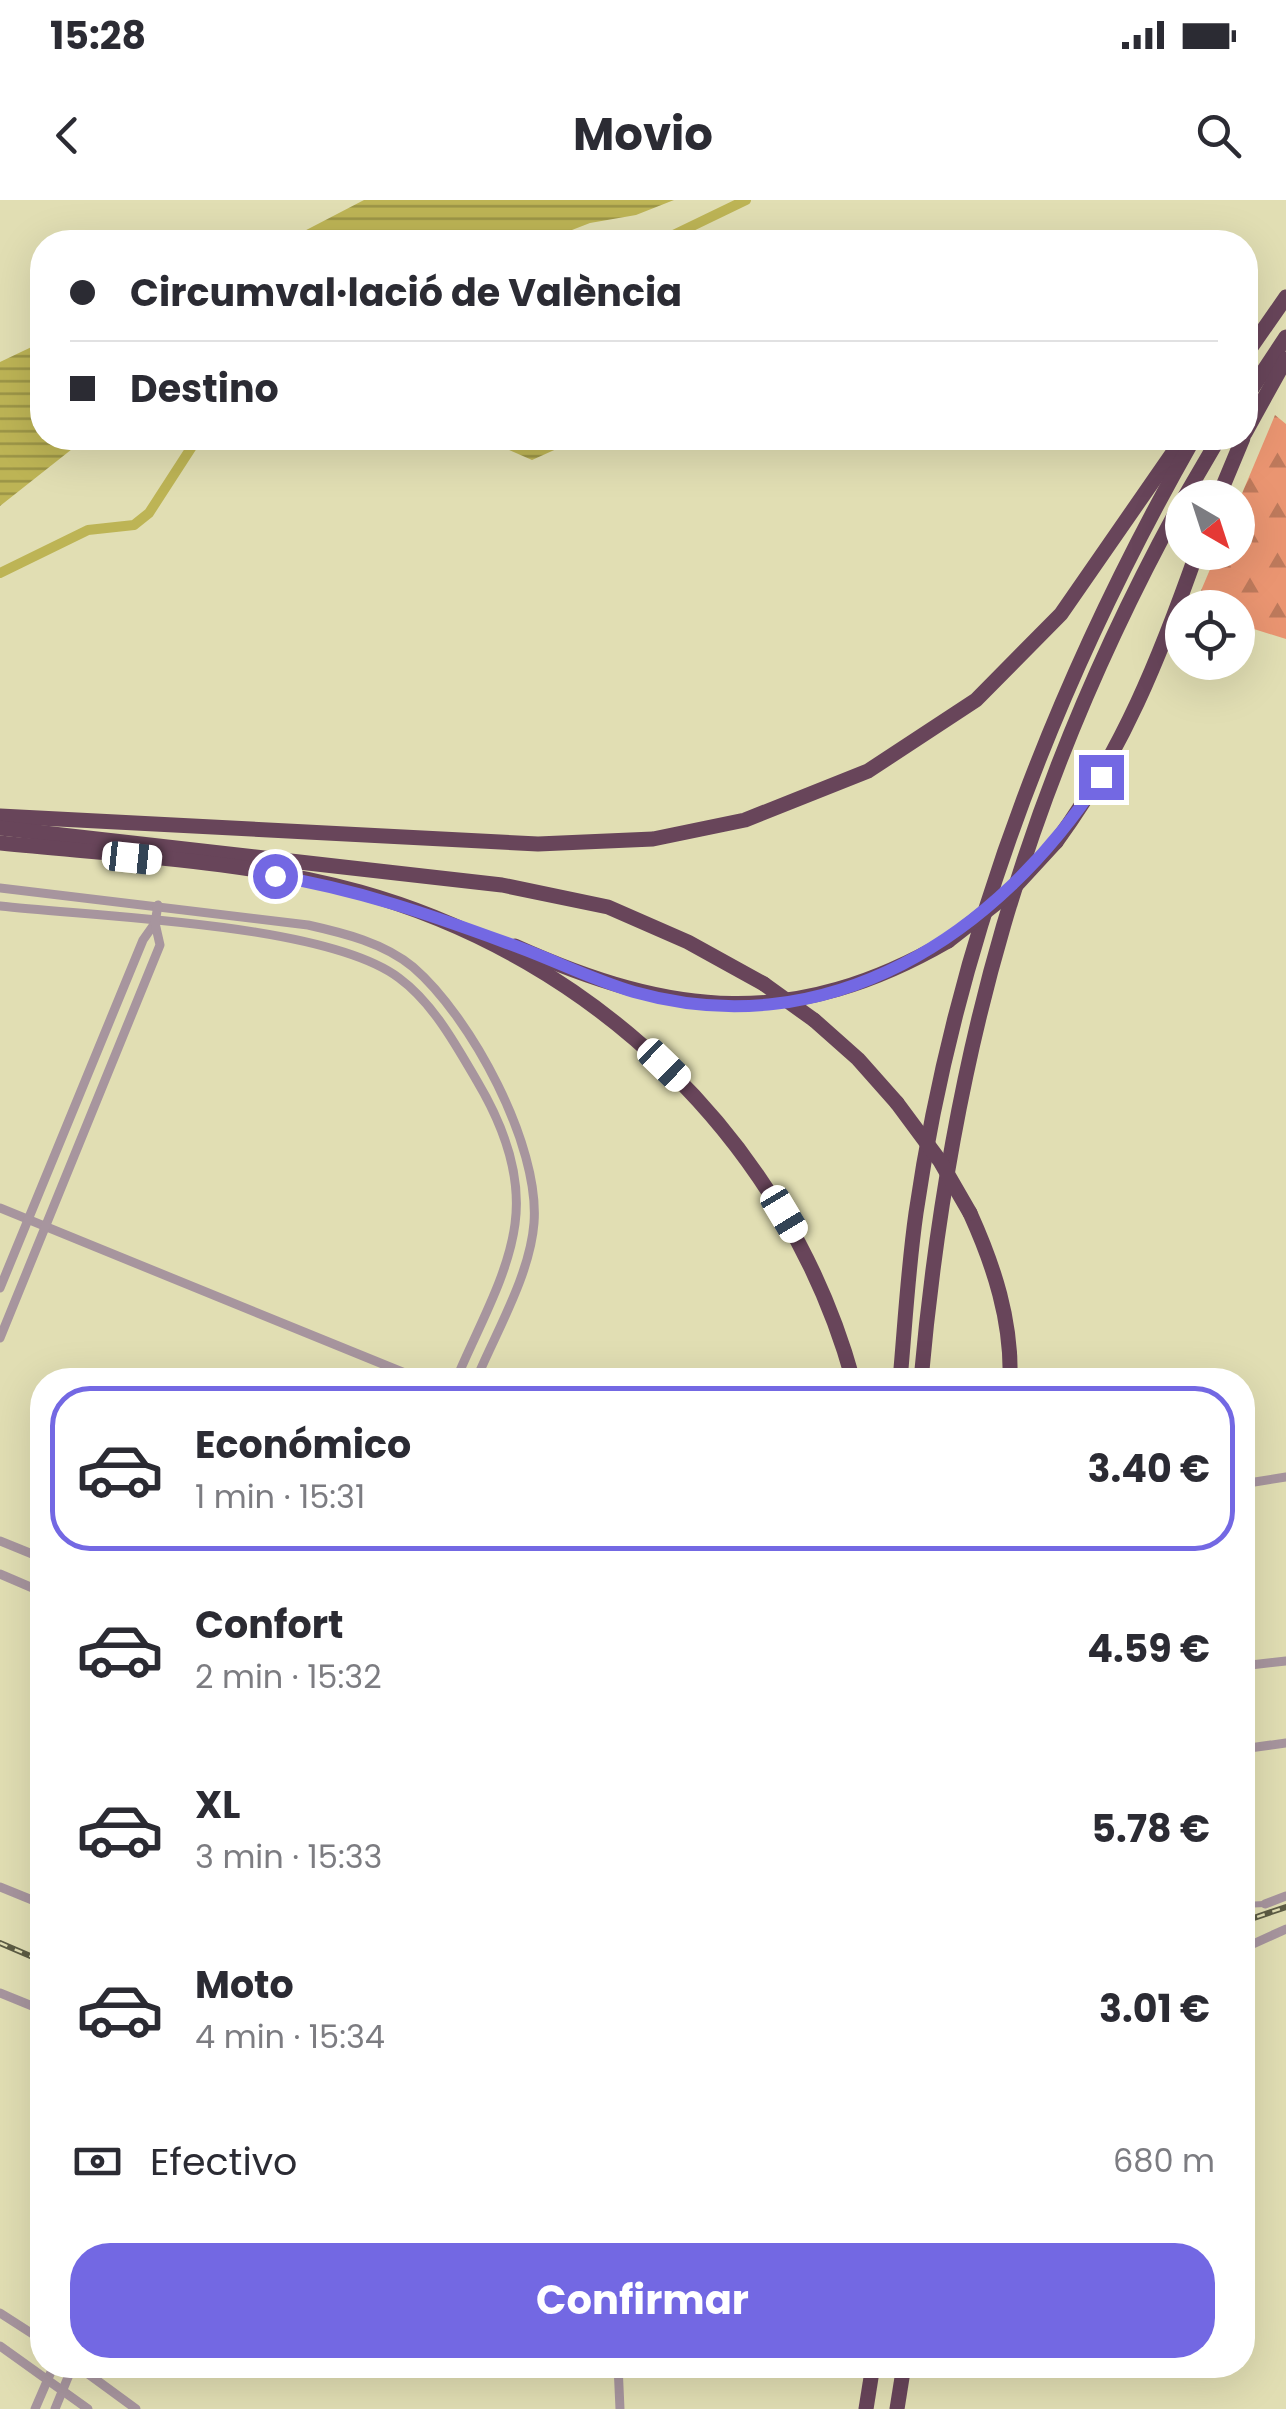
<!DOCTYPE html>
<html lang="es">
<head>
<meta charset="utf-8">
<style>
  :root { --surface:#fff; --page:#f2f2f3; --text:#2b2b33; --muted:#7c7c81; --line:#e1e1e2; --accent:#7368e3 }
  body { margin:0; font-family:Poppins,sans-serif; background:var(--page); color:var(--text); height:100vh; display:flex; flex-direction:column; font-size:38px; white-space:nowrap }
  * { box-sizing:border-box; margin:0 }
  p { font-size:32px; color:var(--muted) }
  .icon { flex:none; width:55px; height:55px; fill:none; stroke:currentColor; stroke-width:2; stroke-linecap:round; stroke-linejoin:round }
  .map { position:relative; flex:1; overflow:hidden }
  .drawer { position:absolute; left:30px; top:1168px; width:1225px; height:1010px; display:flex; flex-direction:column; background:var(--surface); border-radius:40px; box-shadow:0 10px 40px #0002 }
  .drawer>* { flex:none }
  .guide { position:absolute; left:30px; top:30px; width:1228px; height:220px; border-radius:40px; box-shadow:0 10px 40px #0002; display:grid; align-content:center; height:220px; padding:0 40px; background:var(--surface) }
  .needle { width:65px; rotate:141deg }
  .controls { position:absolute; left:1165px; top:280px; display:grid; gap:20px }
  .controls a { display:grid; place-items:center; width:90px; height:90px; border-radius:50%; background:var(--surface); box-shadow:0 10px 40px #0002; font-size:50px }
  .end { position:absolute; width:45px; height:45px; margin:-22px; border:12px solid #7368e3; background:#fff; box-shadow:0 0 0 5px #fff }
  .from { border-radius:50% }
  .car { position:absolute; width:30px; height:60px; margin:-30px -15px; border-radius:12px; box-shadow:0 0 8px 2px #0007; background:linear-gradient(#fff 24%,#345 0 40%,#fff 0 76%,#345 0 86%,#fff 0) }
  .guide b { display:flex; align-items:center; gap:35px; height:95px; font-size:38px }
  .guide b+b { border-top:2px solid var(--line) }
  .guide i { width:25px; height:25px; background:var(--text) }
  ul { padding:18px 0 0; list-style:none }
  li { display:flex; align-items:center; gap:30px; height:165px; margin:0 20px 15px; padding:0 20px; border:5px solid transparent; border-radius:40px }
  li div { flex:1 }
  li b { display:block; font-size:38px }
  li em { font-style:normal; font-weight:700 }
  li.on { border-color:var(--accent) }
  li>.icon { width:90px; height:90px; stroke-width:1.5 }
  .pay { display:flex; align-items:center; gap:25px; height:110px; padding:0 40px; font-size:38px }
  .pay p { margin-inline-start:auto }
  .primary-button { display:flex; gap:20px; margin-top:auto; padding:20px 40px }
  .primary-button a { flex:1; height:115px; border-radius:40px; background:var(--accent); color:#fff; font-size:40px; font-weight:700; line-height:115px; text-align:center }
  .status { display:flex; justify-content:space-between; align-items:center; height:70px; padding:0 50px; background:var(--surface); direction:ltr }
  .status svg { height:28px; fill:currentColor }
  header { display:flex; justify-content:space-between; align-items:center; height:130px; padding:0 40px; background:var(--surface); font-size:45px; font-weight:700 }
  .map>svg:first-child { display:block }
</style>
</head>
<body>
<div class="status"><b>15:28</b><svg viewBox="0 0 49 12"><path d="M0 12V9h3v3zM5 12V6h3v6zM10 12V3h3v9zM15 12V0h3v12zM26 1h20v11H26zM47 4h2v5h-2z"/></svg></div>
<header><svg class="icon" aria-label="back" viewBox="0 0 24 24"><path d="M15 5l-7 7 7 7"/></svg>Movio<svg class="icon" aria-label="search" viewBox="0 0 24 24"><circle cx="10" cy="10" r="6"/><path d="M15 15l6 6"/></svg></header>
<div class="map">
<svg width="1286" height="2209" viewBox="0 0 1286 2209">
  <defs>
    <pattern id="forest-firs" width="22" height="20" patternUnits="userSpaceOnUse" patternTransform="scale(2.5)"><rect width="22" height="20" fill="#ea9571"/><path d="M5 1l3.5 6h-7zM16 11l3.5 6h-7z" fill="#be7a5c"/></pattern>
    <pattern id="water-rules" width="6" height="5" patternUnits="userSpaceOnUse" patternTransform="scale(2.5)"><rect width="6" height="5" fill="#bdb455"/><path d="M0 2.5h6" fill="none" stroke="#9a9346"/></pattern>
  </defs>
  <rect width="100%" height="100%" fill="#e1deb3"/>
  <!-- forest -->
  <polygon fill="url(#forest-firs)" points="1275,215 1286,224 1286,439 1238,424 1238,408 1194,407 1217,353 1238,352 1238,303"/>
  <!-- water -->
  <g fill="url(#water-rules)">
    <polygon points="364,0 674,0 636,15 590,23 541,42 239,42 287,40"/>
    <polygon points="42,142 42,238 86,238 0,306 0,162"/>
    <polygon points="482,238 581,238 532,260"/>
  </g>
  <g fill="none" stroke-linecap="round" stroke-linejoin="round">
    <!-- canal -->
    <g stroke="#bdb455" stroke-width="10">
      <polyline points="659,42 746,0"/>
      <path d="M0 373 88 330 134 325 149 313 193 245C210 235 244 244 269 238"/>
    </g>
    <!-- pedestrian -->
    <polyline stroke="#a7959e" stroke-width="6" points="1242,1705 1265,1704"/>
    <!-- minor -->
    <g stroke="#a7959e" stroke-width="9">
      <path d="M0 688 308 725C344 733 384 743 413 767 471 817 540 945 534 1023 530 1075 496 1132 476 1180"/>
      <path d="M0 706C97 717 326 723 399 778 433 803 456 845 477 881 502 923 522 973 515 1024 508 1077 476 1131 456 1180"/>
      <polyline points="0,1008 422,1180"/>
      <polyline points="0,1088 143,740 155,723"/>
      <polyline points="0,1138 160,745 155,723 158,705"/>
      <polyline points="1242,1284 1286,1277"/>
      <polyline points="0,1341 42,1358"/>
      <polyline points="0,1374 42,1392"/>
      <polyline points="1242,1466 1286,1461"/>
      <polyline points="1242,1549 1286,1543"/>
      <polyline points="0,1687 42,1704"/>
      <polyline points="1265,1704 1286,1696"/>
      <polyline points="1242,1749 1286,1729"/>
      <polyline points="0,1793 42,1810"/>
      <polyline points="0,2113 42,2140"/>
      <polyline points="0,2146 88,2209"/>
      <polyline points="76,2165 136,2209"/>
      <polyline points="618,2165 620,2209"/>
      <polyline points="35,2209 54,2165"/>
      <polyline points="55,2209 73,2165"/>
    </g>
    <!-- motorway -->
    <g stroke="#68455a" stroke-width="15">
      <polyline points="1245,156 1286,97"/>
      <polyline points="1245,199 1286,137"/>
      <polyline points="1245,233 1286,159"/>
      <polyline points="1184,298 1219,238"/>
      <polyline points="1218,298 1243,238"/>
      <polyline points="0,616 538,644 653,639 745,620 868,571 976,500 1061,414 1183,238"/>
      <polyline points="0,628 502,685 608,707 688,742 764,784"/>
      <path d="M1056 642C1122 552 1160 457 1197 352"/>
      <path d="M0 643C118 655 245 660 360 692 596 758 788 943 853 1180"/>
      <path d="M515 746C672 817 794 830 948 741"/>
      <polyline points="814,820 858,859 897,903"/>
      <path d="M970 1013C994 1066 1012 1121 1010 1180"/>
      <path d="M900 1180C905 1125 908 1069 916 1013 956 737 1057 479 1194 238"/>
      <path d="M921 1180C950 856 1025 586 1182 301"/>
      <polyline points="866,2209 873,2165"/>
      <polyline points="897,2209 904,2165"/>
    </g>
    <!-- rail casing -->
    <g stroke="#5d5c44" stroke-width="6">
      <g id="rail">
        <polyline points="1242,1722 1286,1707"/>
        <polyline points="0,1743 42,1761"/>
      </g>
    </g>
    <!-- rail -->
    <use href="#rail" stroke="#e1deb3" stroke-width="2.5" stroke-dasharray="8" stroke-linecap="butt"/>
    <!-- motorway-bridge -->
    <g stroke="#68455a" stroke-width="15">
      <polyline points="948,741 1008,694 1056,642"/>
      <polyline points="764,784 814,820"/>
      <polyline points="897,903 940,961 970,1013"/>
    </g>
  </g>
  <g fill="none" stroke-linecap="round" stroke-linejoin="round">
    <!-- route -->
    <path stroke="#7368e3" stroke-width="12" d="M275 676C356 689 431 715 507 743 550 758 590 779 634 792 829 847 998 735 1101 577"/>
  </g>
</svg>
<div class="controls">
<a><svg class="needle" viewBox="-14 -14 28 28"><path d="M0-13l5 13h-10z" fill="#e53935"/><path d="M0 13l5-13h-10z" fill="#7c7c81"/></svg></a>
<a><svg class="icon" aria-label="locate" viewBox="0 0 24 24"><circle cx="12" cy="12" r="6"/><path d="M12 2v4M12 18v4M2 12h4M18 12h4"/></svg></a>
</div>
<i class="end from" style="left:275px;top:676px"></i>
<i class="end" style="left:1101px;top:577px"></i>
<i class="car" style="left:132px;top:658px;rotate:96deg"></i>
<i class="car" style="left:664px;top:865px;rotate:134deg"></i>
<i class="car" style="left:784px;top:1014px;rotate:149deg"></i>
<div class="guide">
<b><i class="from"></i>Circumval·lació de València</b>
<b><i></i>Destino</b>
</div>
<section class="drawer">
<ul>
<li class="on"><svg class="icon" aria-label="car" viewBox="0 0 24 24"><path d="M5 17H2v-5l4-1 3-4h7l3 4 3 1v5h-3M9 17h6M6 11h13"/><circle cx="7" cy="17" r="2"/><circle cx="17" cy="17" r="2"/></svg><div><b>Económico</b><p>1 min · 15:31</p></div><em>3.40 €</em></li>
<li><svg class="icon" aria-label="car" viewBox="0 0 24 24"><path d="M5 17H2v-5l4-1 3-4h7l3 4 3 1v5h-3M9 17h6M6 11h13"/><circle cx="7" cy="17" r="2"/><circle cx="17" cy="17" r="2"/></svg><div><b>Confort</b><p>2 min · 15:32</p></div><em>4.59 €</em></li>
<li><svg class="icon" aria-label="car" viewBox="0 0 24 24"><path d="M5 17H2v-5l4-1 3-4h7l3 4 3 1v5h-3M9 17h6M6 11h13"/><circle cx="7" cy="17" r="2"/><circle cx="17" cy="17" r="2"/></svg><div><b>XL</b><p>3 min · 15:33</p></div><em>5.78 €</em></li>
<li><svg class="icon" aria-label="car" viewBox="0 0 24 24"><path d="M5 17H2v-5l4-1 3-4h7l3 4 3 1v5h-3M9 17h6M6 11h13"/><circle cx="7" cy="17" r="2"/><circle cx="17" cy="17" r="2"/></svg><div><b>Moto</b><p>4 min · 15:34</p></div><em>3.01 €</em></li>
</ul>
<div class="pay"><svg class="icon" aria-label="cash" viewBox="0 0 24 24"><path d="M3 7h18v10H3z"/><circle cx="12" cy="12" r="2"/></svg>Efectivo<p>680 m</p></div>
<div class="primary-button"><a>Confirmar</a></div>
</section>
</div>
</body>
</html>
